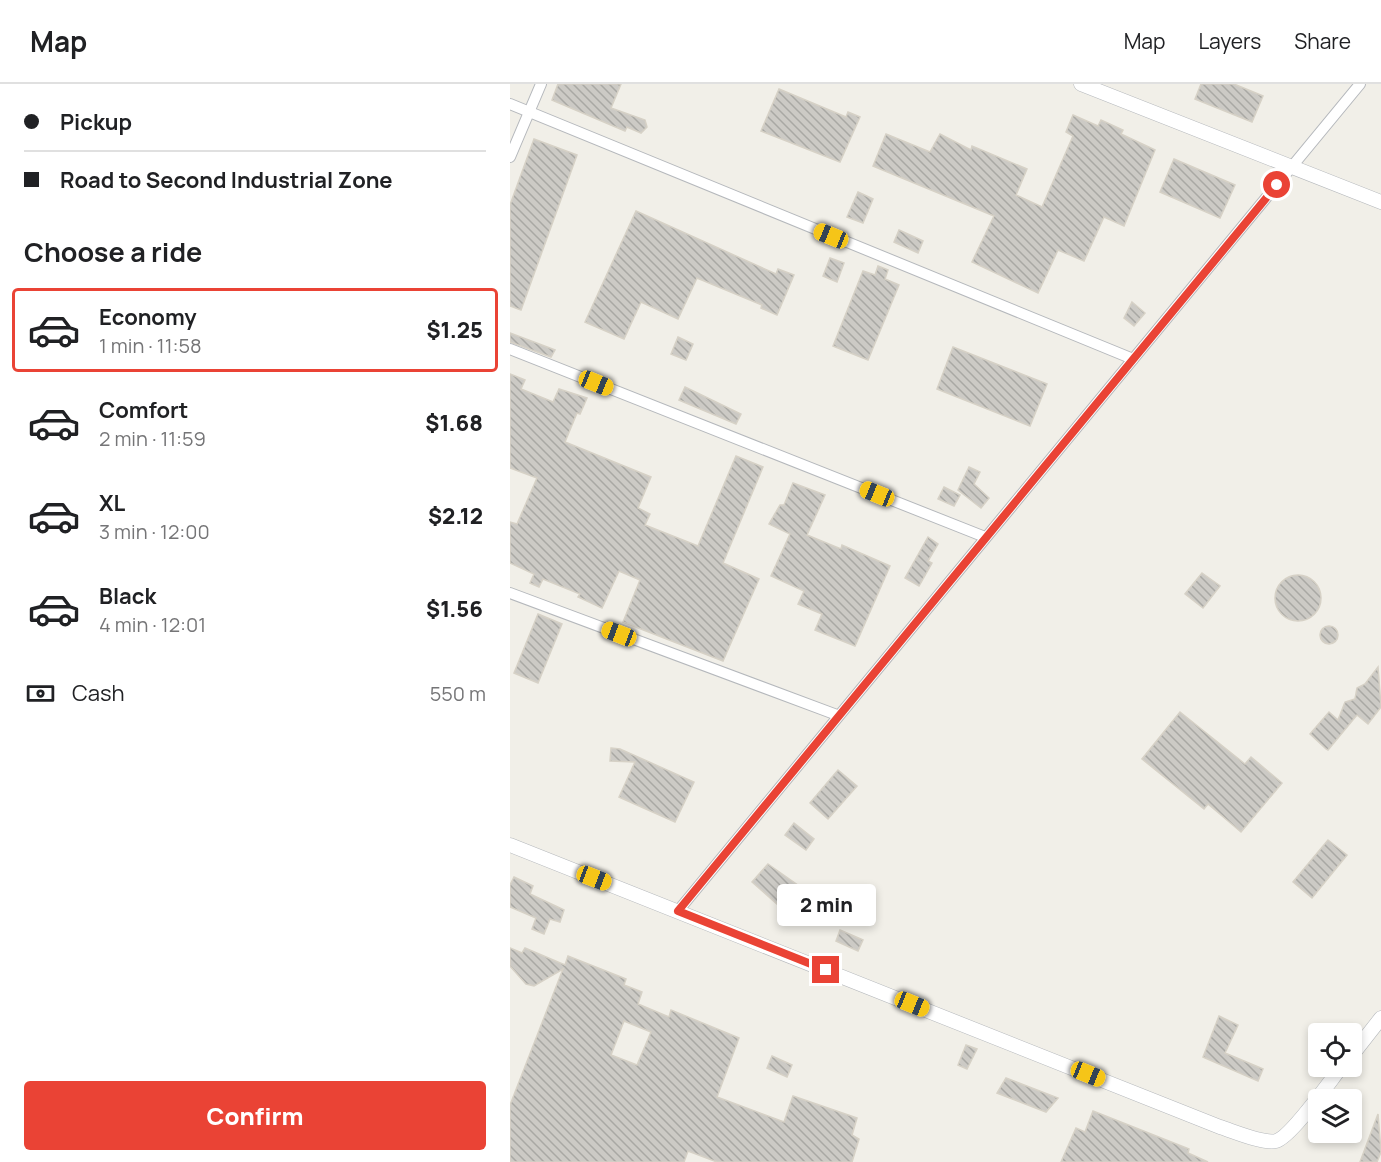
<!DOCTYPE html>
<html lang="en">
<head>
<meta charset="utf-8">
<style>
  :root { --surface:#fff; --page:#f2f2f2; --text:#202124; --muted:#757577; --line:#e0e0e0; --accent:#ea4335 }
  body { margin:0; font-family:Manrope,sans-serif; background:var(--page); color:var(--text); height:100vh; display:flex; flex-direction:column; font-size:22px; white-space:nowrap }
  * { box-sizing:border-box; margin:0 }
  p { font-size:20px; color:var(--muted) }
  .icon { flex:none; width:33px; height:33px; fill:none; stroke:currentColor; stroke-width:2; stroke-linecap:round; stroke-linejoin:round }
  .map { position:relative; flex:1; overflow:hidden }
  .panel { display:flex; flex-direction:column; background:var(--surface); width:510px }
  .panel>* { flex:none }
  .guide { display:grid; align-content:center; height:132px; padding:0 24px; background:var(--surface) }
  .fabs { position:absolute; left:798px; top:939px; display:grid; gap:12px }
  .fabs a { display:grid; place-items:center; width:54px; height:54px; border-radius:6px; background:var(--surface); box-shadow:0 3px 9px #0003; font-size:30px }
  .end { position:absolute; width:27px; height:27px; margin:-14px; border:8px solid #ea4335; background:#fff; box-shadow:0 0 0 3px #fff }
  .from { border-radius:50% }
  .bubble { position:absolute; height:42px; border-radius:6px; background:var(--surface); box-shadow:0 3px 9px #0003; font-size:20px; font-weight:800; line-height:42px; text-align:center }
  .car { position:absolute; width:18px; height:36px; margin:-18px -9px; border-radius:8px; box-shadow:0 0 4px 2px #0007; background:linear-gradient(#f5c518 24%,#345 0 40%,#f5c518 0 76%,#345 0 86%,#f5c518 0) }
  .guide b { display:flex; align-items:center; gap:21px; height:57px; font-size:22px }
  .guide b+b { border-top:2px solid var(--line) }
  .guide i { width:15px; height:15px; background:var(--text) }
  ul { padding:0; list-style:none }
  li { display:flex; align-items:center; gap:18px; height:84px; margin:0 12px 9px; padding:0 12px; border:3px solid transparent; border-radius:6px }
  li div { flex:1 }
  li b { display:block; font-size:22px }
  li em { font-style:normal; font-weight:800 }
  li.active { border-color:var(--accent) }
  li>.icon { width:54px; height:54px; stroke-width:1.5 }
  h2 { padding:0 24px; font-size:27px; line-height:72px }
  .pay { display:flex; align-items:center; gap:15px; height:66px; padding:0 24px; font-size:22px }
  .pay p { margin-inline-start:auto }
  .primary-button { display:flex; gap:12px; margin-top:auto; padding:12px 24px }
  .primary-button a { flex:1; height:69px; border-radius:6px; background:var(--accent); color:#fff; font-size:24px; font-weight:800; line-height:69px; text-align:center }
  header { display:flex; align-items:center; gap:36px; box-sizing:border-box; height:84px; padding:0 30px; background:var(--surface); border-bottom:2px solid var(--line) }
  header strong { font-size:28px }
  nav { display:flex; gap:33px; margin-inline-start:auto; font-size:21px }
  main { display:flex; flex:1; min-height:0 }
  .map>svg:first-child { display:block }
</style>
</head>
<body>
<header>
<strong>Map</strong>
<nav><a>Map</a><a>Layers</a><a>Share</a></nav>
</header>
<main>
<section class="panel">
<div class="guide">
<b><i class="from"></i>Pickup</b>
<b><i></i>Road to Second Industrial Zone</b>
</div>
<h2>Choose a ride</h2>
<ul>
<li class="active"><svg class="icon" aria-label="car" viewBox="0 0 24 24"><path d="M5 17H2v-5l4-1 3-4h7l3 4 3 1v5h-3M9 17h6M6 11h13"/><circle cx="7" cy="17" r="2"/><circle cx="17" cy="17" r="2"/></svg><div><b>Economy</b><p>1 min · 11:58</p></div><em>$1.25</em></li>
<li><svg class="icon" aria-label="car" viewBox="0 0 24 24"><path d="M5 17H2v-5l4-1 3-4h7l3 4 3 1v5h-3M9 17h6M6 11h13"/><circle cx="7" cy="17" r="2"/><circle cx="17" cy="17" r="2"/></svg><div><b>Comfort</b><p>2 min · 11:59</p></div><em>$1.68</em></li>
<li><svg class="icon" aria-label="car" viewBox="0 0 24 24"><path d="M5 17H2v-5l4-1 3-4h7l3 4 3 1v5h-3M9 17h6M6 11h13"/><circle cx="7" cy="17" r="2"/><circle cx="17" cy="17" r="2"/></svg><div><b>XL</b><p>3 min · 12:00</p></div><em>$2.12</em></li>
<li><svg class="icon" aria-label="car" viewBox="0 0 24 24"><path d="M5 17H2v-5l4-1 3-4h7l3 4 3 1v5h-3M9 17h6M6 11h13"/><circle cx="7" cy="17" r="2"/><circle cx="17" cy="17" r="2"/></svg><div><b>Black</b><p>4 min · 12:01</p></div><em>$1.56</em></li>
</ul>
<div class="pay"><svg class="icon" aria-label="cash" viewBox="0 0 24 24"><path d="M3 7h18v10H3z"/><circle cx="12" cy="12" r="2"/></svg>Cash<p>550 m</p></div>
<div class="primary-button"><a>Confirm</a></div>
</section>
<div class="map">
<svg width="871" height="1078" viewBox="0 0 871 1078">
  <defs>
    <pattern id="building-back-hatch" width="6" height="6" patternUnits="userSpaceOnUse" patternTransform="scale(1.5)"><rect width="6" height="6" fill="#cccac5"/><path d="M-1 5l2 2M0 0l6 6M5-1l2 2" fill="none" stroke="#a9a8a4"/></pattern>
  </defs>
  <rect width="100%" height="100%" fill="#f1efe8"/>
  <!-- building -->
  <g fill="url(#building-back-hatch)" stroke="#d6d1c6" stroke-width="1.5" fill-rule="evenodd">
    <polygon points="48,0 111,0 101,24 135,36 137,43 131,49 117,43 115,47 42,16"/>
    <polygon points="691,0 724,0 753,12 742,38 685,15"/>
    <polygon points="269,5 336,33 338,28 350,33 330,78 251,47"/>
    <polygon points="563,31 588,42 591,36 613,46 611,50 645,66 614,142 594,133 574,177 548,166 528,209 462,178 484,132 363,82 376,50 420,68 430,50 461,66 462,62 517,85 506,111 532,123 563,52 556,48"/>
    <polygon points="24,55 67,71 11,226 0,222 0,121"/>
    <polygon points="664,75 725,101 710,134 650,108"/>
    <polygon points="348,108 363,115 353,139 337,133"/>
    <polygon points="126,127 266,190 268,185 284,191 267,231 251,224 252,221 187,194 168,235 131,218 114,255 75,238"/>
    <polygon points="389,146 413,157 408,169 384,158"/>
    <polygon points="320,174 334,179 327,198 313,192"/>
    <polygon points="368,182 378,186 375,195 389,201 358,276 323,262 353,187 365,191"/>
    <polygon points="622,218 635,229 624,242 614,234"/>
    <polygon points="0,249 45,266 41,273 0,258"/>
    <polygon points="168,253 183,260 176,276 161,270"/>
    <polygon points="443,263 537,300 520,342 427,305"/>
    <polygon points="0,290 15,296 11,305 43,318 49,305 77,314 70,330 67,329 55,358 141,393 128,424 140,430 135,441 188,462 226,372 253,383 213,479 249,495 213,577 113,538 130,496 109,487 92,524 68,513 70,510 33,495 29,503 20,499 24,490 0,479 0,438 7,440 27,394 0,384"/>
    <polygon points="175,303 231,330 226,340 169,316"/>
    <polygon points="459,383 470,388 464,400 479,414 471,424 448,406"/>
    <polygon points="283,399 315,411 297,451 331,465 332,461 380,482 345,562 305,546 312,530 288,520 294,507 261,492 280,450 259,440 270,421 274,421"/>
    <polygon points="434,403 450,411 444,422 428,415"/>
    <polygon points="418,453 428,460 418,477 422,479 409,502 395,494"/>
    <polygon points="692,489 710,502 693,524 675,510"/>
    <circle cx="788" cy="514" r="23"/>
    <polygon points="28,530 52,540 28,599 4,589"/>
    <circle cx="819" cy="551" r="9"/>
    <polygon points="868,583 871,623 858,640 847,631 818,666 816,665 800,650 819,628 828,636 835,618 845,615 847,604 855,600"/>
    <polygon points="670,628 735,680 741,673 772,699 731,748 698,720 694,725 632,675"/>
    <polygon points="101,664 110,665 184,698 165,738 109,713 125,678 100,677"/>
    <polygon points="328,686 347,702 318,735 300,719"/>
    <polygon points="284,739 304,755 296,766 275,751"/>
    <polygon points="818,756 837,771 802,814 783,798"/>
    <polygon points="258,780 299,809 286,828 267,820 242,798"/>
    <polygon points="4,793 23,802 20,810 54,826 50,838 40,835 34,850 22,845 26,834 0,823 0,801"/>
    <polygon points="330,846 353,856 348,867 326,857"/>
    <path d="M0 864 12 869 15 864 55 881 58 872 116 895 114 901 132 908 128 920 159 933 161 926 229 954 207 1013 274 1038 283 1012 347 1034 342 1051 349 1055 342 1078H207L178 1067 174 1078H0V1021L53 885 24 902 16 900 0 882ZM114 937 141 948 127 981 101 971Z"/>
    <polygon points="709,932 728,941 715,969 753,985 748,997 693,973"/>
    <polygon points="456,961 467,965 457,985 448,981"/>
    <polygon points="262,972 282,981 277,993 257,984"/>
    <polygon points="496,994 548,1014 536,1028 487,1009"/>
    <polygon points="583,1027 679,1065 678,1069 698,1078 551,1078 566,1044 575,1048"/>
    <polygon points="868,1030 871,1068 867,1078 850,1078"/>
  </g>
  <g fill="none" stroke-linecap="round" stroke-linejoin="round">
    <!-- minor casing -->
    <g stroke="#b5b8bc" stroke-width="12">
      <g id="minor">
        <polyline points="0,20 623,275"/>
        <polyline points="0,73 31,0"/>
        <polyline points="0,265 475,453"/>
        <polyline points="0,509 327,631"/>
        <polyline points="168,827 850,0"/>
      </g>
    </g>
    <!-- tertiary casing -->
    <g stroke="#b5b8bc" stroke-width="15">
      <g id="tertiary">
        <polyline points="571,0 871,118"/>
        <path d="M0 761 710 1043C723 1047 753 1060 766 1057 781 1053 820 997 832 982"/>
        <polyline points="842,971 871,934"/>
      </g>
    </g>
    <!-- minor -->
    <use href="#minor" stroke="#fff" stroke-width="10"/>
    <!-- tertiary -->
    <use href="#tertiary" stroke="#fff" stroke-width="14"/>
  </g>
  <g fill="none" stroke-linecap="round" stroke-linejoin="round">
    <!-- route -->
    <polyline stroke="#ea4335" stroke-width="8" points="316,886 168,827 767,101"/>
  </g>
</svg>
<div class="fabs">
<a><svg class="icon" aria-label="locate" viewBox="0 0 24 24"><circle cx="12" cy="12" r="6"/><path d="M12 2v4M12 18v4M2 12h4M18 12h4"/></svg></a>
<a><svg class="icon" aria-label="layers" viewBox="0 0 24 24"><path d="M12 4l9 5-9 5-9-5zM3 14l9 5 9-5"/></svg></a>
</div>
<i class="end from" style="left:767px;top:101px"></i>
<i class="end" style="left:316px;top:886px"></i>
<div class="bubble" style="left:267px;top:800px;width:99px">2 min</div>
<i class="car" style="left:321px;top:152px;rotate:292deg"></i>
<i class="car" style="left:86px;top:299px;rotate:112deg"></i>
<i class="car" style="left:367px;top:410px;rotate:292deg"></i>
<i class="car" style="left:109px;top:550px;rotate:291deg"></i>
<i class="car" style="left:84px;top:794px;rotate:111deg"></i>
<i class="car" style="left:402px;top:920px;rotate:112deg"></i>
<i class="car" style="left:578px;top:990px;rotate:112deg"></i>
</div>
</main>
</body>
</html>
